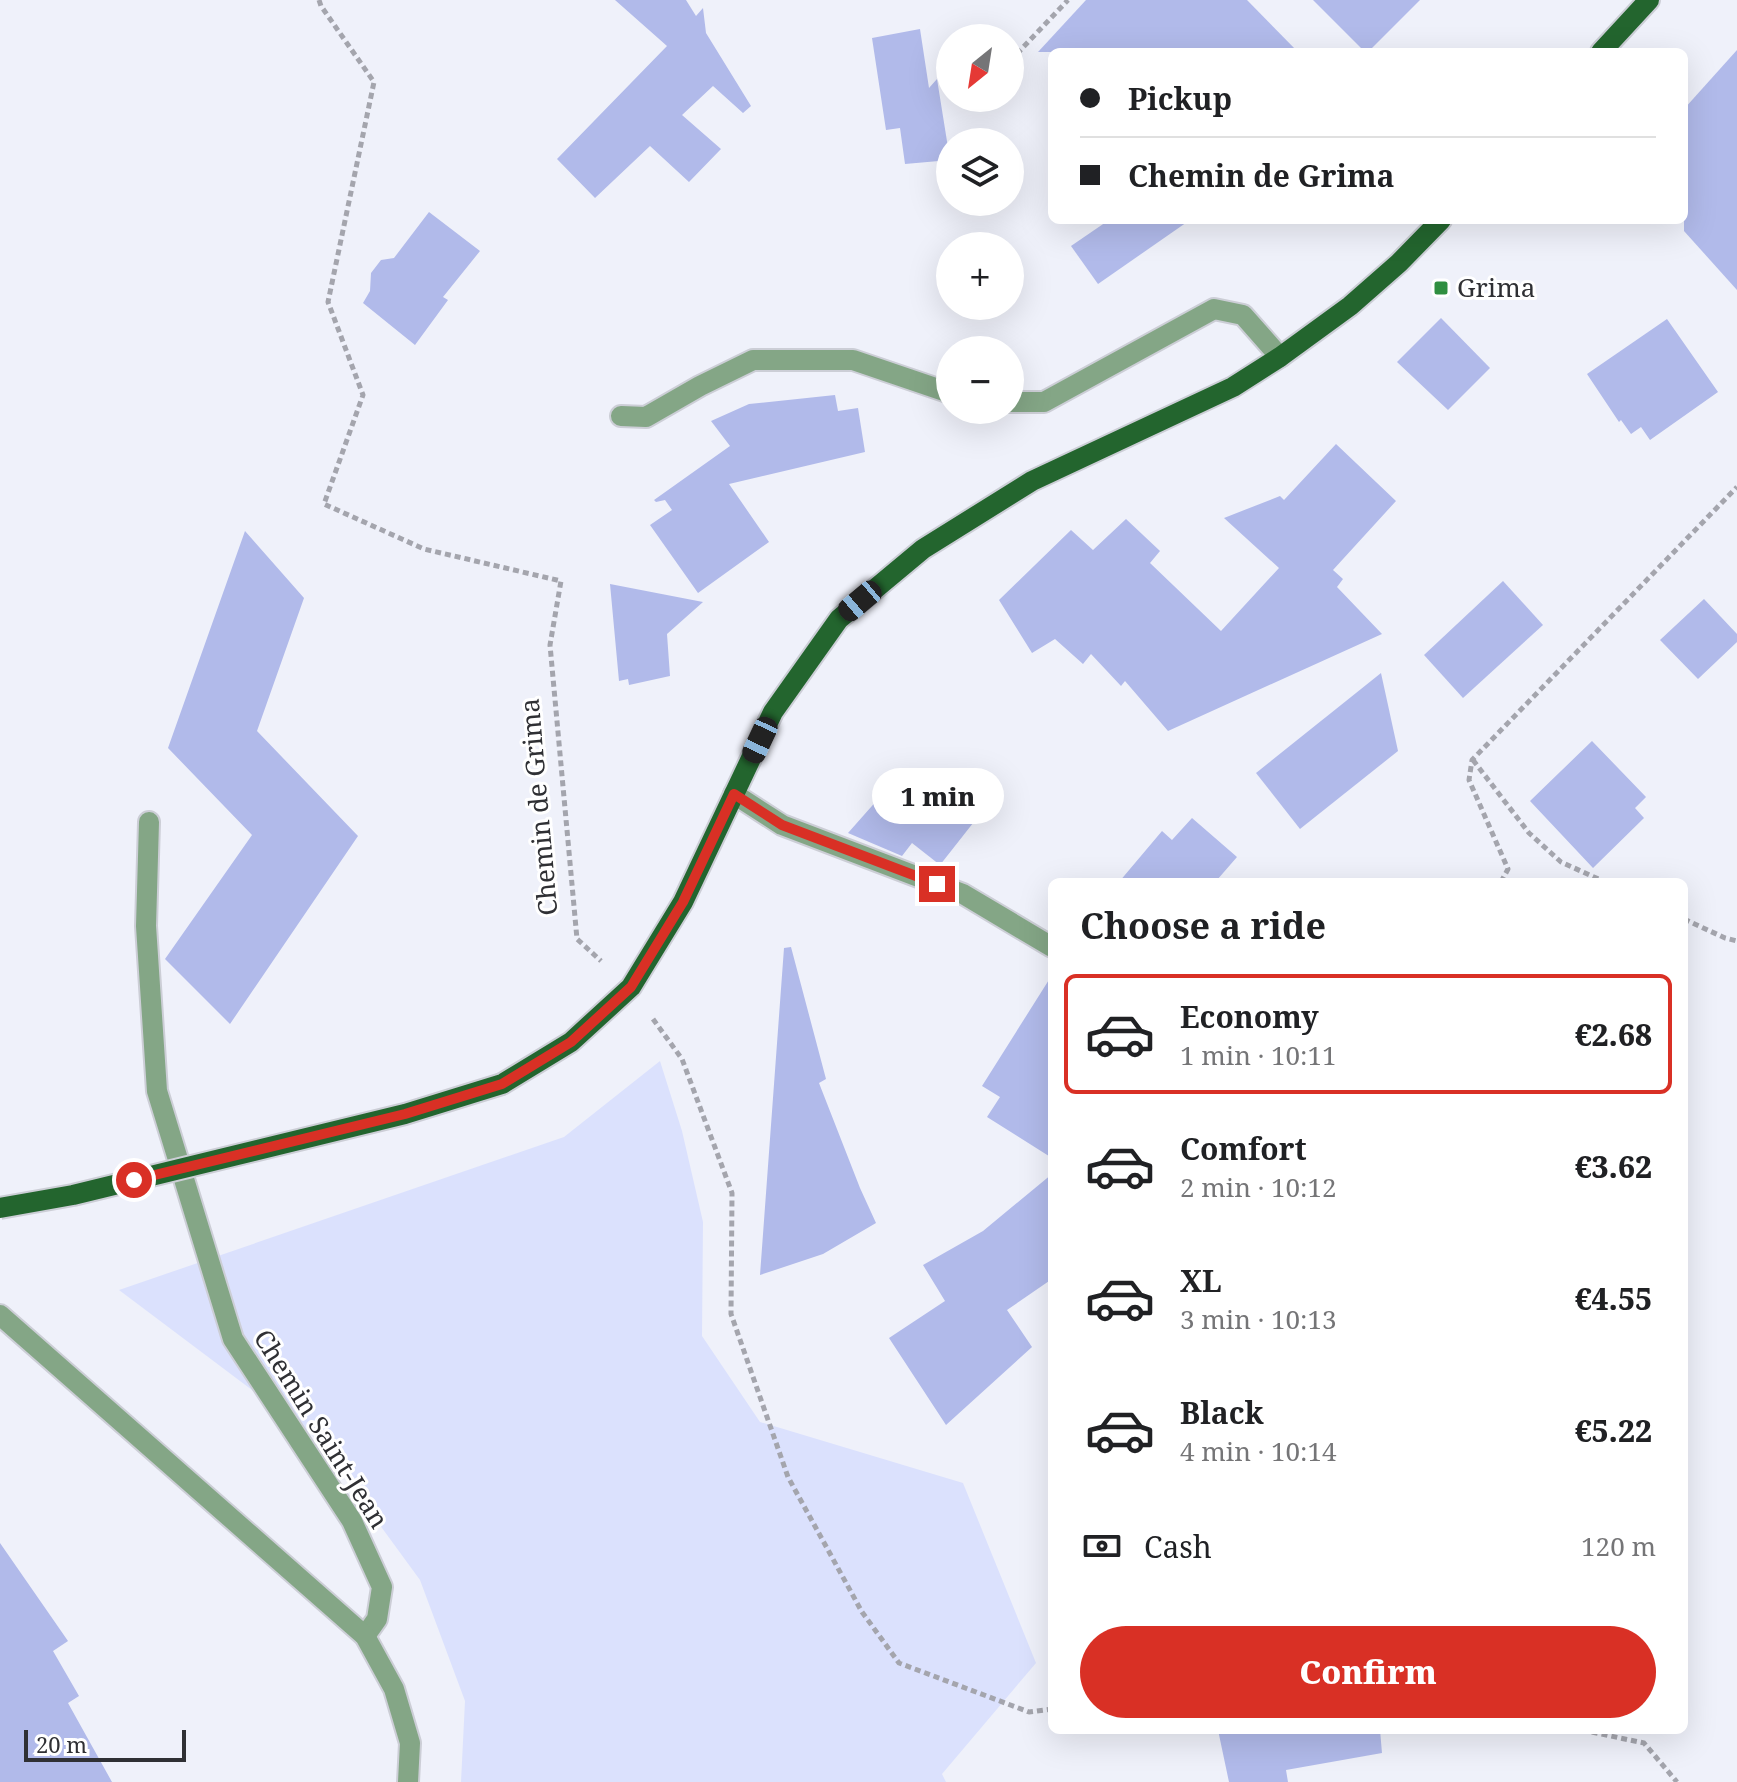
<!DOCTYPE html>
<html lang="en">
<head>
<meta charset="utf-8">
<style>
  :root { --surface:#fff; --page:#f2f2f2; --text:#202124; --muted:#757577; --line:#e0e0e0; --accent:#d93025 }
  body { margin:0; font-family:"Noto Serif",serif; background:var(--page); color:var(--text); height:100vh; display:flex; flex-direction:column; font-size:30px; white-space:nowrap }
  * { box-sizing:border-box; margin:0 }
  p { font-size:26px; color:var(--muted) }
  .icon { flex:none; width:44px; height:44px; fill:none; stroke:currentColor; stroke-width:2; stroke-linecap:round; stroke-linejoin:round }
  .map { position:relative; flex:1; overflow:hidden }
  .details { position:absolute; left:1048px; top:878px; width:640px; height:856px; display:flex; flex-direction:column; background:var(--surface); border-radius:12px; box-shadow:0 8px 32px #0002 }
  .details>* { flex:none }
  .top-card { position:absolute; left:1048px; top:48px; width:640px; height:176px; border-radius:12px; box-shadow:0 8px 32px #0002; display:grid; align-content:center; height:176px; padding:0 32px; background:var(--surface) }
  .needle { width:52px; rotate:210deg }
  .fabs { position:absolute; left:936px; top:24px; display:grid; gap:16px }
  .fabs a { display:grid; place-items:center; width:88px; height:88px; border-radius:50%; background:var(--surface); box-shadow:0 8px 32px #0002; font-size:40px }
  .scale { position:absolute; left:24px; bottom:20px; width:162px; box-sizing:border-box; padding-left:8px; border:4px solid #2f3034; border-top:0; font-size:22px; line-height:28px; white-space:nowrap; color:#2f3034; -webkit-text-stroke:6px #fff; paint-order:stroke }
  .end { position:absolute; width:36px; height:36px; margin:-18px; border:10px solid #d93025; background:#fff; box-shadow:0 0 0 4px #fff }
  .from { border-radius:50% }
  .bubble { position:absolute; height:56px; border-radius:28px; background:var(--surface); box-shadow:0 8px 32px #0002; font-size:26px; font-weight:800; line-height:56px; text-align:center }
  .car { position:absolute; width:24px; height:48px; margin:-24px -12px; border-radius:10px; box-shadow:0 0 6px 2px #0007; background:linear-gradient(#222 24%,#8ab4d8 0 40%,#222 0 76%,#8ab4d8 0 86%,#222 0) }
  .top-card b { display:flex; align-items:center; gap:28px; height:76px; font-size:30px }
  .top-card b+b { border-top:2px solid var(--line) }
  .top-card i { width:20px; height:20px; background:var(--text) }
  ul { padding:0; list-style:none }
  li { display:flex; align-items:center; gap:24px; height:120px; margin:0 16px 12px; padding:0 16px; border:4px solid transparent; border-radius:12px }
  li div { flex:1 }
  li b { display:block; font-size:30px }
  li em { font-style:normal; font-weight:800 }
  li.active { border-color:var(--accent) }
  li>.icon { width:72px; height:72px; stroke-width:1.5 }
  h2 { padding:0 32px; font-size:36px; line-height:96px }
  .pay { display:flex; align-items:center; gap:20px; height:88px; padding:0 32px; font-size:30px }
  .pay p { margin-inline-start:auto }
  .cta { display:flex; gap:16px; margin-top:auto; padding:16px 32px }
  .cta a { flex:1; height:92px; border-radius:48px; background:var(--accent); color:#fff; font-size:32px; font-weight:800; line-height:92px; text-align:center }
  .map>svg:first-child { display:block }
</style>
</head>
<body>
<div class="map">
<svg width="1737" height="1782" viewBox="0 0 1737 1782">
  <rect width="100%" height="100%" fill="#eff1fa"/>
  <!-- green -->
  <polygon fill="#dbe1fd" points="660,1061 682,1131 703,1222 702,1336 760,1422 963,1483 1036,1663 942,1774 946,1782 461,1782 465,1701 420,1580 317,1439 119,1290 564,1137"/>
  <!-- building -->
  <g fill="#b1baea">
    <polygon points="615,0 686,0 696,16 703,8 706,33 751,106 743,113 713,86 682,115 721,149 689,182 650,146 595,198 557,159 667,46"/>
    <polygon points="1086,0 1247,0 1298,52 1038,52"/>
    <polygon points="1313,0 1420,0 1368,52 1365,52"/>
    <polygon points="920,29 929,88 937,79 950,160 905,164 900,128 886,130 872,38"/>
    <polygon points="1737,50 1737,290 1684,231 1684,109"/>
    <polygon points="429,212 480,251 443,297 448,300 415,345 363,303 370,291 371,273 381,260 394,258"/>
    <polygon points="1109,220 1190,220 1098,284 1071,246"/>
    <polygon points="1441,318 1490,368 1448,410 1397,362"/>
    <polygon points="1667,319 1718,392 1650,440 1641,427 1631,434 1621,420 1619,422 1587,374"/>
    <polygon points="835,395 838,411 858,408 865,452 729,484 769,542 698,593 650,525 672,510 665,500 656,502 654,500 730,446 711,421 749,404"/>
    <polygon points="1336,444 1396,501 1333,570 1343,579 1337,587 1382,634 1168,731 1125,681 1121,686 1091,654 1083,664 1055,639 1032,653 999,600 1071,530 1093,550 1126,519 1160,551 1150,563 1221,631 1279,568 1224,518 1280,496 1284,500"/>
    <polygon points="245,531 304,598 257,731 358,836 230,1024 165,959 252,835 168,748"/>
    <polygon points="1503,581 1543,625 1463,698 1424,655"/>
    <polygon points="610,584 703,602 667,634 670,676 629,685 628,679 619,681"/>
    <polygon points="1704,599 1737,634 1737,642 1698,679 1660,640"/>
    <polygon points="1381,673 1398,751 1300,829 1256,773"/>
    <polygon points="1592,741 1646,797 1635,808 1644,818 1593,868 1530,801"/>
    <polygon points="902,772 935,801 943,793 977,818 940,865 912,843 902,856 848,833"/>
    <polygon points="1192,818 1237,857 1217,880 1219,882 1119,882 1162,831 1172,840"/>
    <polygon points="791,947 826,1079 819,1083 860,1188 876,1223 823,1254 760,1275 784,948"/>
    <polygon points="1052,975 1052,1158 987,1117 1000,1097 982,1086"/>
    <polygon points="1052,1174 1052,1279 1007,1310 1032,1347 946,1425 889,1338 945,1301 923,1265 983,1231"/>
    <polygon points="0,1543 68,1641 53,1651 79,1696 68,1703 112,1782 0,1782"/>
    <polygon points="1218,1730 1380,1730 1382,1753 1286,1770 1288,1782 1229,1782"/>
  </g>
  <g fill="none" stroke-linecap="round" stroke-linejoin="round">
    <!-- service casing -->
    <g stroke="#ccced6" stroke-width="24">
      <g id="service">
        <polyline points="1010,402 1044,402 1214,309 1243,315 1280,357"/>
        <polyline points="621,416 646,417 700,386 753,360 853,360 950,393"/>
        <polyline points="734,794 782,825 963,894 1052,947"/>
        <polyline points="149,822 146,926 157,1091 233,1339 352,1521 382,1587 377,1619 365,1636"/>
      </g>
    </g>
    <!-- minor casing -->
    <g stroke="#ccced6" stroke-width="24">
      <polyline id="minor" points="0,1315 365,1636 394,1689 410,1743 408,1782"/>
    </g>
    <!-- primary casing -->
    <g stroke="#ccced6" stroke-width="24">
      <g id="primary">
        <polyline points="1601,52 1649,0"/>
        <polyline points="502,1084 571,1042 631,987 683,902 773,712 839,619 923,549 1032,481 1233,387 1280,357 1350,306 1399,263 1441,220"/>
      </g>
    </g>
    <!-- path -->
    <g stroke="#a4a5ad" stroke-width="5" stroke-dasharray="6 4" stroke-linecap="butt">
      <polyline points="319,0 321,6 374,82 328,302 363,395 324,504 424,549 561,581 550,645 577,939 601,961"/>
      <polyline points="1010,61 1068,0"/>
      <polyline points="973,101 975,98"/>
      <polyline points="1473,760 1529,833 1561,862 1605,882"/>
      <polyline points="1501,882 1508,869 1469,780 1472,760 1737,487"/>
      <polyline points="1684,919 1725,938 1737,941"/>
      <polyline points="653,1019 682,1059 732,1193 731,1314 788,1477 862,1612 899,1663 1029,1712 1052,1709"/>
      <polyline points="1582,1730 1644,1743 1677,1782"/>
    </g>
    <!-- service -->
    <use href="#service" stroke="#84a686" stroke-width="20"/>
    <!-- minor -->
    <use href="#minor" stroke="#84a686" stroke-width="20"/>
    <!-- primary -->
    <use href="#primary" stroke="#23652e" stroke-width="20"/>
    <!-- primary-bridge casing -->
    <g stroke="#ccced6" stroke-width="24" stroke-linecap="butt">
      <polyline id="primary-bridge" points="0,1208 73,1195 405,1114 502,1084"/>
    </g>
    <!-- primary-bridge -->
    <use href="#primary-bridge" stroke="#23652e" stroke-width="20"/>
  </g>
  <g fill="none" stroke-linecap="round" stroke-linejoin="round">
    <!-- route -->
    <polyline stroke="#d93025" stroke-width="10" points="134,1180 405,1114 502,1084 571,1042 631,987 683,902 734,794 782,825 937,884"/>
  </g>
  <!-- markers -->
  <rect fill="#2f8e40" stroke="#fff" stroke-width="3" x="1433" y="280" width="16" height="16" rx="4"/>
  <g text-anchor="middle" stroke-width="6" stroke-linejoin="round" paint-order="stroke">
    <!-- poi labels -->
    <g font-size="26" fill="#2f3034" stroke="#fff" text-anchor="start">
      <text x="1457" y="297">Grima</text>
    </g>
    <!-- street labels -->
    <g font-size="26" fill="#2f3034" stroke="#fff">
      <text transform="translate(539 807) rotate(-95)" y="9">Chemin de Grima</text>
      <text transform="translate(321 1429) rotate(58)" y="9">Chemin Saint-Jean</text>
    </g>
  </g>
</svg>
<div class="fabs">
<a><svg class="needle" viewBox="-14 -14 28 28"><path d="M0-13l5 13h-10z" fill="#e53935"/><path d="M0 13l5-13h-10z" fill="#757577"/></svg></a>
<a><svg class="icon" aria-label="layers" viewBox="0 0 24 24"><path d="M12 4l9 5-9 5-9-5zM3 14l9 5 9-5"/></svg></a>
<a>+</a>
<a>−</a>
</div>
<div class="scale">20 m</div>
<i class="end from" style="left:134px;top:1180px"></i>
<i class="end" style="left:937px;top:884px"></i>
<div class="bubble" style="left:872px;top:768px;width:132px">1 min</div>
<i class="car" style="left:860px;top:601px;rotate:230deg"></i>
<i class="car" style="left:760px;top:740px;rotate:205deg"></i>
<div class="top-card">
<b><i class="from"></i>Pickup</b>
<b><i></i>Chemin de Grima</b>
</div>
<section class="details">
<h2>Choose a ride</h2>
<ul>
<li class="active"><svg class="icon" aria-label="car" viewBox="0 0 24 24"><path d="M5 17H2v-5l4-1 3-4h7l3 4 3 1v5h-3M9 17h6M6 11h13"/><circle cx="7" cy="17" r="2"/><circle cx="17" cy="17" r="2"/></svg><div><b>Economy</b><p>1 min · 10:11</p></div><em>€2.68</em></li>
<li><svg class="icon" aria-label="car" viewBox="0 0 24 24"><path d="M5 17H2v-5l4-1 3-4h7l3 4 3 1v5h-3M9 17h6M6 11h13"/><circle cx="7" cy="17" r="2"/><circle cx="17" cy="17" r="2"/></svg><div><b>Comfort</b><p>2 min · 10:12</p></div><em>€3.62</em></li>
<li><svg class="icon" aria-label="car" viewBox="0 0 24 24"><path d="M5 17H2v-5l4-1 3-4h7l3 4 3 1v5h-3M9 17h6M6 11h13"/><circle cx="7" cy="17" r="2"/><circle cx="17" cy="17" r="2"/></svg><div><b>XL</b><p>3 min · 10:13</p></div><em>€4.55</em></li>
<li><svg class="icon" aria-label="car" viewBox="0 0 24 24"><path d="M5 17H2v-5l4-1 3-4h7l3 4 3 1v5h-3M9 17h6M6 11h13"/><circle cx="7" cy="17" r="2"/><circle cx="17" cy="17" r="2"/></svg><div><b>Black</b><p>4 min · 10:14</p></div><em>€5.22</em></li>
</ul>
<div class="pay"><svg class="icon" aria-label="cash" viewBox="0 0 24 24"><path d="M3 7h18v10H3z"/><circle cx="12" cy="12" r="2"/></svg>Cash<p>120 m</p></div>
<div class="cta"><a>Confirm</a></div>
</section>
</div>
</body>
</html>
